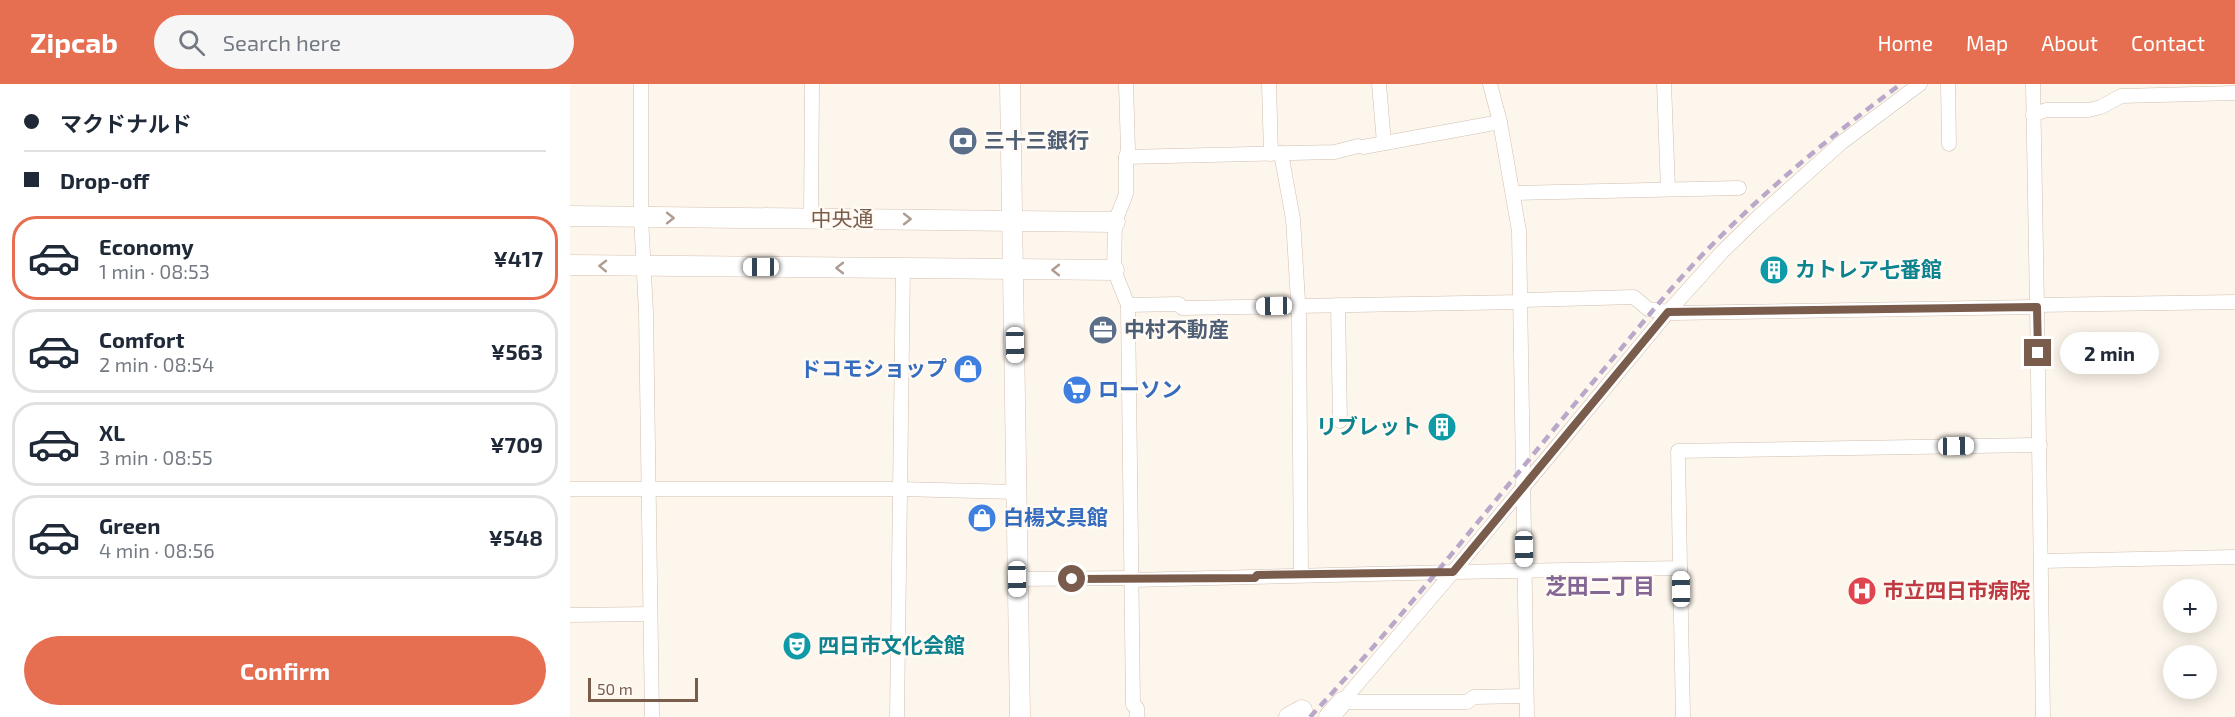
<!DOCTYPE html>
<html lang="en">
<head>
<meta charset="utf-8">
<style>
  :root { --surface:#fff; --page:#f6f6f7; --text:#1f2937; --muted:#747a83; --line:#e0e1e3; --accent:#e76f51 }
  body { margin:0; font-family:"Exo 2","Noto Sans JP",sans-serif; background:var(--page); color:var(--text); height:100vh; display:flex; flex-direction:column; font-size:22px; white-space:nowrap }
  * { box-sizing:border-box; margin:0 }
  p { font-size:20px; color:var(--muted) }
  .icon { flex:none; width:33px; height:33px; fill:none; stroke:currentColor; stroke-width:2; stroke-linecap:round; stroke-linejoin:round }
  .map { position:relative; flex:1; overflow:hidden }
  .details { display:flex; flex-direction:column; background:var(--surface); width:570px }
  .details>* { flex:none }
  .top-card { display:grid; align-content:center; height:132px; padding:0 24px; background:var(--surface) }
  .controls { position:absolute; left:1593px; top:495px; display:grid; gap:12px }
  .controls a { display:grid; place-items:center; width:54px; height:54px; border-radius:50%; background:var(--surface); box-shadow:0 3px 15px #0003; font-size:30px }
  .scale { position:absolute; left:18px; bottom:15px; width:110px; box-sizing:border-box; padding-left:6px; border:3px solid #7a5c4d; border-top:0; font-size:16px; line-height:21px; white-space:nowrap; color:#7a5c4d; -webkit-text-stroke:4px #fffaf3; paint-order:stroke }
  .end { position:absolute; width:27px; height:27px; margin:-14px; border:8px solid #7a5c4d; background:#fff; box-shadow:0 0 0 3px #fff }
  .from { border-radius:50% }
  .bubble { position:absolute; height:42px; border-radius:21px; background:var(--surface); box-shadow:0 3px 15px #0003; font-size:20px; font-weight:700; line-height:42px; text-align:center }
  .car { position:absolute; width:18px; height:36px; margin:-18px -9px; border-radius:8px; box-shadow:0 0 4px 2px #0007; background:linear-gradient(#fff 24%,#345 0 40%,#fff 0 76%,#345 0 86%,#fff 0) }
  .top-card b { display:flex; align-items:center; gap:21px; height:57px; font-size:22px }
  .top-card b+b { border-top:2px solid var(--line) }
  .top-card i { width:15px; height:15px; background:var(--text) }
  ul { padding:0; list-style:none }
  li { display:flex; align-items:center; gap:18px; height:84px; margin:0 12px 9px; padding:0 12px; border:3px solid var(--line); border-radius:24px }
  li div { flex:1 }
  li b { display:block; font-size:22px }
  li em { font-style:normal; font-weight:700 }
  li.on { border-color:var(--accent) }
  li>.icon { width:54px; height:54px; stroke-width:1.5 }
  .primary-button { display:flex; gap:12px; margin-top:auto; padding:12px 24px }
  .primary-button a { flex:1; height:69px; border-radius:36px; background:var(--accent); color:#fff; font-size:24px; font-weight:700; line-height:69px; text-align:center }
  header { display:flex; align-items:center; gap:36px; box-sizing:border-box; height:84px; padding:0 30px; background:var(--accent); color:#fff }
  header strong { font-size:28px }
  nav { display:flex; gap:33px; margin-inline-start:auto; font-size:21px }
  .search { width:420px; height:54px; background:var(--page); display:flex; align-items:center; gap:15px; box-sizing:border-box; padding:0 21px; border-radius:33px; color:var(--muted); font-size:22px }
  main { display:flex; flex:1; min-height:0 }
  .map>svg:first-child { display:block }
</style>
</head>
<body>
<header>
<strong>Zipcab</strong>
<div class="search"><svg class="icon" aria-label="search" viewBox="0 0 24 24"><circle cx="10" cy="10" r="6"/><path d="M15 15l6 6"/></svg>Search here</div>
<nav><a>Home</a><a>Map</a><a>About</a><a>Contact</a></nav>
</header>
<main>
<section class="details">
<div class="top-card">
<b><i class="from"></i>マクドナルド</b>
<b><i></i>Drop-off</b>
</div>
<ul>
<li class="on"><svg class="icon" aria-label="car" viewBox="0 0 24 24"><path d="M5 17H2v-5l4-1 3-4h7l3 4 3 1v5h-3M9 17h6M6 11h13"/><circle cx="7" cy="17" r="2"/><circle cx="17" cy="17" r="2"/></svg><div><b>Economy</b><p>1 min · 08:53</p></div><em>¥417</em></li>
<li><svg class="icon" aria-label="car" viewBox="0 0 24 24"><path d="M5 17H2v-5l4-1 3-4h7l3 4 3 1v5h-3M9 17h6M6 11h13"/><circle cx="7" cy="17" r="2"/><circle cx="17" cy="17" r="2"/></svg><div><b>Comfort</b><p>2 min · 08:54</p></div><em>¥563</em></li>
<li><svg class="icon" aria-label="car" viewBox="0 0 24 24"><path d="M5 17H2v-5l4-1 3-4h7l3 4 3 1v5h-3M9 17h6M6 11h13"/><circle cx="7" cy="17" r="2"/><circle cx="17" cy="17" r="2"/></svg><div><b>XL</b><p>3 min · 08:55</p></div><em>¥709</em></li>
<li><svg class="icon" aria-label="car" viewBox="0 0 24 24"><path d="M5 17H2v-5l4-1 3-4h7l3 4 3 1v5h-3M9 17h6M6 11h13"/><circle cx="7" cy="17" r="2"/><circle cx="17" cy="17" r="2"/></svg><div><b>Green</b><p>4 min · 08:56</p></div><em>¥548</em></li>
</ul>
<div class="primary-button"><a>Confirm</a></div>
</section>
<div class="map">
<svg width="1665" height="633" viewBox="0 0 1665 633">
  <rect width="100%" height="100%" fill="#fdf6ec"/>
  <g fill="none" stroke-linecap="round" stroke-linejoin="round">
    <!-- street casing -->
    <g stroke="#d1beb0" stroke-width="15">
      <g id="street">
        <polyline points="71,0 71,133 76,228 82,633"/>
        <polyline points="699,0 701,70"/>
        <polyline points="809,0 814,59"/>
        <polyline points="920,0 930,38 949,147 957,633"/>
        <polyline points="1094,0 1098,105"/>
        <polyline points="1378,0 1379,60"/>
        <polyline points="1463,0 1467,223"/>
        <polyline points="1463,31 1476,26 1519,26 1531,23 1551,12 1665,9"/>
        <polyline points="711,69 723,135 729,233 731,491"/>
        <polyline points="556,73 558,66 556,0"/>
        <polyline points="943,109 1169,104"/>
        <polyline points="241,135 242,0"/>
        <polyline points="950,216 1064,213 1078,225 1104,229 1467,223 1473,633"/>
        <polyline points="558,221 609,220 612,224 951,218"/>
        <polyline points="768,221 770,337"/>
        <polyline points="1467,221 1665,218"/>
        <polyline points="0,405 330,405 446,408"/>
        <polyline points="1471,477 1665,473"/>
        <polyline points="1110,484 1113,633"/>
        <polyline points="447,495 562,494"/>
        <polyline points="562,496 883,488 1098,228 1152,168 1186,135 1271,59 1350,0"/>
        <polyline points="0,531 80,530"/>
        <polyline points="956,612 904,613 897,618 772,618 883,488 1110,484 1108,367 1470,361"/>
        <polyline points="327,633 333,184"/>
        <polyline points="567,633 567,624 563,621 558,221 544,186 545,138 556,110 556,73 765,68 788,62 793,63 930,38"/>
      </g>
    </g>
    <!-- secondary casing -->
    <g stroke="#d6c0b0" stroke-width="21">
      <g id="secondary">
        <polyline points="440,0 450,633"/>
        <polyline points="0,132 545,138"/>
        <polyline points="0,181 544,186"/>
        <polyline points="719,633 732,626 732,633"/>
        <polyline points="759,633 772,618"/>
      </g>
    </g>
    <!-- street -->
    <use href="#street" stroke="#fff" stroke-width="14"/>
    <!-- secondary -->
    <use href="#secondary" stroke="#fff" stroke-width="20"/>
    <!-- rail -->
    <path stroke="#b9a8c9" stroke-width="4.5" stroke-dasharray="9 6" stroke-linecap="butt" d="M740 633C842 524 933 405 1029 291 1068 245 1105 197 1148 155 1205 98 1266 48 1331 0"/>
  </g>
  <!-- one-way arrows -->
  <defs><path id="oneway-chevron" d="M-2-3.5L2.5 0L-2 3.5" fill="none" stroke-width="1.6" stroke-linecap="round" stroke-linejoin="round" transform="scale(1.5)"/></defs>
  <g stroke="#af9d94">
    <use href="#oneway-chevron" transform="translate(100 134)"/>
    <use href="#oneway-chevron" transform="translate(337 135)"/>
    <use href="#oneway-chevron" transform="translate(33 182) rotate(-179)"/>
    <use href="#oneway-chevron" transform="translate(270 184) rotate(-180)"/>
    <use href="#oneway-chevron" transform="translate(486 186) rotate(180)"/>
  </g>
  <g fill="none" stroke-linecap="round" stroke-linejoin="round">
    <!-- route -->
    <polyline stroke="#7a5c4d" stroke-width="8" points="502,495 685,494 687,491 883,488 1098,228 1467,223 1468,269"/>
  </g>
  <!-- icons -->
  <defs>
    <g id="bank-disc" transform="scale(1.5)"><circle r="9.5" fill="#5c6f8a" stroke="#fffaf3"/><path d="M-6-4H6V4H-6ZM0-2.3a2.3 2.3 0 1 0 0 4.6a2.3 2.3 0 1 0 0-4.6Z" fill="#fff"/></g>
    <g id="building-disc" transform="scale(1.5)"><circle r="9.5" fill="#0f9aa8" stroke="#fffaf3"/><path d="M-4-6H4V6H1V3H-1V6H-4ZM-2.5-4.3h1.7v1.8h-1.7ZM.8-4.3h1.7v1.8H.8ZM-2.5-1h1.7V.8h-1.7ZM.8-1h1.7V.8H.8Z" fill="#fff"/></g>
    <g id="office-disc" transform="scale(1.5)"><circle r="9.5" fill="#5c6f8a" stroke="#fffaf3"/><path d="M-6-3h4V-5.5h4V-3h4V5H-6ZM-1-4.5V-3h2v-1.5ZM-6 0V1H6V0Z" fill="#fff"/></g>
    <g id="shop-disc" transform="scale(1.5)"><circle r="9.5" fill="#3f7fe0" stroke="#fffaf3"/><path d="M-5-2.5h2.3a2.7 3.5 0 0 1 5.4 0H5L5.5 6h-11ZM-1.5-2.5h3a1.5 2.3 0 0 0-3 0Z" fill="#fff"/></g>
    <g id="supermarket-disc" transform="scale(1.5)"><circle r="9.5" fill="#3f7fe0" stroke="#fffaf3"/><path d="M-6-5.5h2.5l.6 2H6L4.5 2H-2.5L-4.4-4H-6ZM-1.5 3.2a1.3 1.3 0 1 0 .1 0ZM3 3.2a1.3 1.3 0 1 0 .1 0Z" fill="#fff"/></g>
    <g id="hospital-disc" transform="scale(1.5)"><circle r="9.5" fill="#e0444e" stroke="#fffaf3"/><path d="M-5-5h3v3.5h4V-5h3V5h-3V1.5h-4V5h-3Z" fill="#fff"/></g>
    <g id="theatre-disc" transform="scale(1.5)"><circle r="9.5" fill="#0f9aa8" stroke="#fffaf3"/><path d="M-5-5.5Q0-4 5-5.5V0Q5 5 0 6Q-5 5-5 0ZM-3.3-2.5H-1v1.5H-3.3ZM1-2.5H3.3v1.5H1ZM-2.8 1Q0 5.5 2.8 1Z" fill="#fff"/></g>
  </defs>
  <g fill-rule="evenodd">
    <use href="#bank-disc" x="393" y="57"/>
    <use href="#building-disc" x="1204" y="186"/>
    <use href="#office-disc" x="533" y="246"/>
    <use href="#shop-disc" x="398" y="285"/>
    <use href="#supermarket-disc" x="507" y="306"/>
    <use href="#building-disc" x="872" y="343"/>
    <use href="#shop-disc" x="412" y="434"/>
    <use href="#hospital-disc" x="1292" y="507"/>
    <use href="#theatre-disc" x="227" y="562"/>
  </g>
  <g text-anchor="middle" stroke-width="5" stroke-linejoin="round" paint-order="stroke">
    <!-- service labels -->
    <g font-size="21" font-weight="bold" fill="#4e5e75" stroke="#fffaf3" text-anchor="start">
      <text x="414" y="64">三十三銀行</text>
      <text x="554" y="253">中村不動産</text>
    </g>
    <!-- street labels -->
    <g font-size="21" fill="#7a5c4d" stroke="#fffaf3">
      <text x="272" y="142">中央通</text>
    </g>
    <!-- culture labels -->
    <g font-size="21" font-weight="bold" fill="#0d838f" stroke="#fffaf3" text-anchor="start">
      <text x="1225" y="193">カトレア七番館</text>
      <text x="851" y="350" text-anchor="end">リブレット</text>
      <text x="248" y="569">四日市文化会館</text>
    </g>
    <!-- shop labels -->
    <g font-size="21" font-weight="bold" fill="#366cbe" stroke="#fffaf3" text-anchor="start">
      <text x="377" y="292" text-anchor="end">ドコモショップ</text>
      <text x="528" y="313">ローソン</text>
      <text x="433" y="441">白楊文具館</text>
    </g>
    <!-- health labels -->
    <g font-size="21" font-weight="bold" fill="#be3a42" stroke="#fffaf3" text-anchor="start">
      <text x="1313" y="514">市立四日市病院</text>
    </g>
    <!-- neighbourhood labels -->
    <g font-size="22" font-weight="bold" fill="#846695" stroke="#fffaf3">
      <text x="1030" y="510">芝田二丁目</text>
    </g>
  </g>
</svg>
<div class="controls">
<a>+</a>
<a>−</a>
</div>
<div class="scale">50 m</div>
<i class="end from" style="left:502px;top:495px"></i>
<i class="end" style="left:1468px;top:269px"></i>
<div class="bubble" style="left:1490px;top:248px;width:99px">2 min</div>
<i class="car" style="left:191px;top:183px;rotate:270deg"></i>
<i class="car" style="left:704px;top:222px;rotate:269deg"></i>
<i class="car" style="left:445px;top:261px;rotate:179deg"></i>
<i class="car" style="left:1386px;top:362px;rotate:89deg"></i>
<i class="car" style="left:954px;top:465px;rotate:179deg"></i>
<i class="car" style="left:447px;top:495px;rotate:179deg"></i>
<i class="car" style="left:1111px;top:505px;rotate:359deg"></i>
</div>
</main>
</body>
</html>
